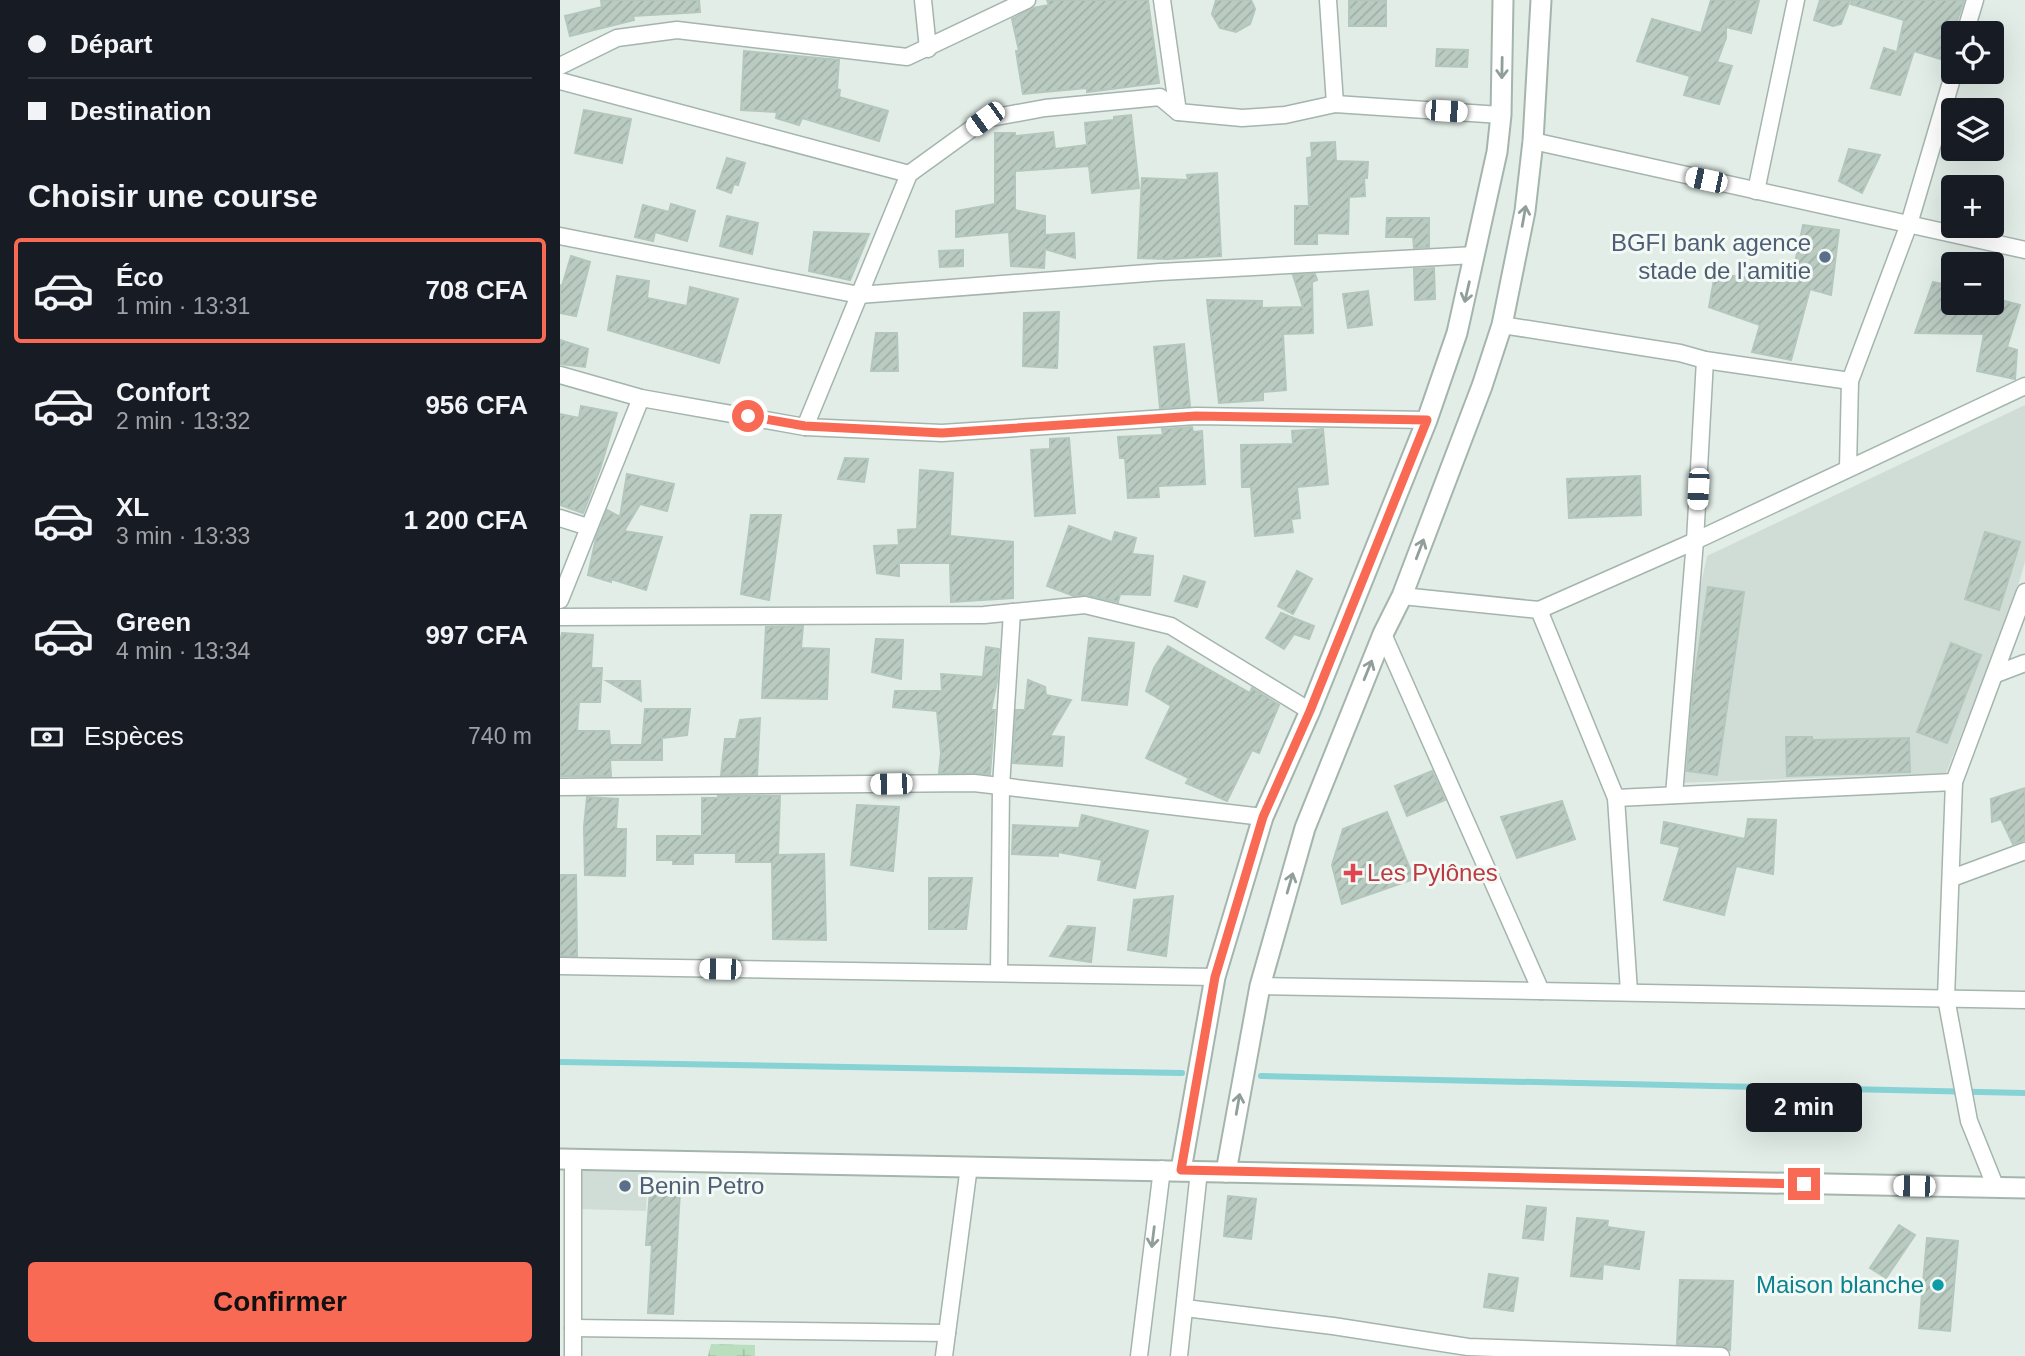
<!DOCTYPE html>
<html lang="fr">
<head>
<meta charset="utf-8">
<style>
  :root { --surface:#171b24; --page:#20242c; --text:#f1f3f6; --muted:#9ea1a6; --line:#363941; --accent:#f96a54 }
  body { margin:0; font-family:Arial,sans-serif; background:var(--page); color:var(--text); height:100vh; display:flex; flex-direction:column; font-size:26px; white-space:nowrap }
  * { box-sizing:border-box; margin:0 }
  p { font-size:23px; color:var(--muted) }
  .icon { flex:none; width:38px; height:38px; fill:none; stroke:currentColor; stroke-width:2; stroke-linecap:round; stroke-linejoin:round }
  .map { position:relative; flex:1; overflow:hidden }
  .panel { display:flex; flex-direction:column; background:var(--surface); width:560px }
  .panel>* { flex:none }
  .hud { display:grid; align-content:center; height:154px; padding:0 28px; background:var(--surface) }
  .buttons { position:absolute; left:1381px; top:21px; display:grid; gap:14px }
  .buttons a { display:grid; place-items:center; width:63px; height:63px; border-radius:7px; background:var(--surface); box-shadow:0 7px 28px #0002; font-size:35px }
  .end { position:absolute; width:32px; height:32px; margin:-16px; border:9px solid #f96a54; background:#fff; box-shadow:0 0 0 4px #fff }
  .from { border-radius:50% }
  .bubble { position:absolute; height:49px; border-radius:7px; background:var(--surface); box-shadow:0 7px 28px #0002; font-size:23px; font-weight:700; line-height:49px; text-align:center }
  .car { position:absolute; width:21px; height:42px; margin:-21px -10px; border-radius:9px; box-shadow:0 0 5px 2px #0007; background:linear-gradient(#fff 24%,#345 0 40%,#fff 0 76%,#345 0 86%,#fff 0) }
  .hud b { display:flex; align-items:center; gap:24px; height:66px; font-size:26px }
  .hud b+b { border-top:2px solid var(--line) }
  .hud i { width:18px; height:18px; background:var(--text) }
  ul { padding:0; list-style:none }
  li { display:flex; align-items:center; gap:21px; height:105px; margin:0 14px 10px; padding:0 14px; border:4px solid transparent; border-radius:7px }
  li div { flex:1 }
  li b { display:block; font-size:26px }
  li em { font-style:normal; font-weight:700 }
  li.active { border-color:var(--accent) }
  li>.icon { width:63px; height:63px; stroke-width:1.5 }
  h2 { padding:0 28px; font-size:32px; line-height:84px }
  .pay { display:flex; align-items:center; gap:18px; height:77px; padding:0 28px; font-size:26px }
  .pay p { margin-inline-start:auto }
  .cta { display:flex; gap:14px; margin-top:auto; padding:14px 28px }
  .cta a { flex:1; height:80px; border-radius:7px; background:var(--accent); color:#111; font-size:28px; font-weight:700; line-height:80px; text-align:center }
  main { display:flex; flex:1; min-height:0 }
  .map>svg:first-child { display:block }
</style>
</head>
<body>
<main>
<section class="panel">
<div class="hud">
<b><i class="from"></i>Départ</b>
<b><i></i>Destination</b>
</div>
<h2>Choisir une course</h2>
<ul>
<li class="active"><svg class="icon" aria-label="car" viewBox="0 0 24 24"><path d="M5 17H2v-5l4-1 3-4h7l3 4 3 1v5h-3M9 17h6M6 11h13"/><circle cx="7" cy="17" r="2"/><circle cx="17" cy="17" r="2"/></svg><div><b>Éco</b><p>1 min · 13:31</p></div><em>708 CFA</em></li>
<li><svg class="icon" aria-label="car" viewBox="0 0 24 24"><path d="M5 17H2v-5l4-1 3-4h7l3 4 3 1v5h-3M9 17h6M6 11h13"/><circle cx="7" cy="17" r="2"/><circle cx="17" cy="17" r="2"/></svg><div><b>Confort</b><p>2 min · 13:32</p></div><em>956 CFA</em></li>
<li><svg class="icon" aria-label="car" viewBox="0 0 24 24"><path d="M5 17H2v-5l4-1 3-4h7l3 4 3 1v5h-3M9 17h6M6 11h13"/><circle cx="7" cy="17" r="2"/><circle cx="17" cy="17" r="2"/></svg><div><b>XL</b><p>3 min · 13:33</p></div><em>1 200 CFA</em></li>
<li><svg class="icon" aria-label="car" viewBox="0 0 24 24"><path d="M5 17H2v-5l4-1 3-4h7l3 4 3 1v5h-3M9 17h6M6 11h13"/><circle cx="7" cy="17" r="2"/><circle cx="17" cy="17" r="2"/></svg><div><b>Green</b><p>4 min · 13:34</p></div><em>997 CFA</em></li>
</ul>
<div class="pay"><svg class="icon" aria-label="cash" viewBox="0 0 24 24"><path d="M3 7h18v10H3z"/><circle cx="12" cy="12" r="2"/></svg>Espèces<p>740 m</p></div>
<div class="cta"><a>Confirmer</a></div>
</section>
<div class="map">
<svg width="1465" height="1356" viewBox="0 0 1465 1356">
  <defs>
    <pattern id="wetland-marsh" width="20" height="14" patternUnits="userSpaceOnUse" patternTransform="scale(1.75)"><rect width="20" height="14" fill="#badfbf"/><path d="M1 5h8M5 5V1M11 12h8M15 12V8" fill="none" stroke="#a0c0a5"/></pattern>
    <pattern id="building-hatch" width="6" height="6" patternUnits="userSpaceOnUse" patternTransform="scale(1.75)"><rect width="6" height="6" fill="#bacbc2"/><path d="M-1 1l2-2M0 6l6-6M5 7l2-2" fill="none" stroke="#a0afa7"/></pattern>
  </defs>
  <rect width="100%" height="100%" fill="#e2ede7"/>
  <!-- built -->
  <g fill="#d0ddd6">
    <polygon points="1465,405 1465,562 1450,613 1386,773 1119,783 1129,640 1147,556"/>
    <polygon points="19,1166 88,1167 86,1211 18,1209"/>
  </g>
  <!-- wetland -->
  <polygon fill="url(#wetland-marsh)" points="151,1344 195,1345 195,1356 148,1356"/>
  <g fill="none" stroke-linecap="round" stroke-linejoin="round">
    <!-- stream -->
    <g stroke="#87d2d5" stroke-width="6">
      <polyline points="0,1062 622,1073"/>
      <polyline points="701,1076 1465,1093"/>
    </g>
  </g>
  <!-- building -->
  <g fill="url(#building-hatch)" stroke="#b4c7bd" stroke-width="2">
    <polygon points="41,0 139,0 140,12 73,16 74,20 10,36 5,16 42,7"/>
    <polygon points="487,0 588,0 599,83 527,92 527,88 463,94 456,51 459,51 452,19 473,8 489,5"/>
    <polygon points="656,0 691,0 695,9 690,24 676,32 660,28 652,14"/>
    <polygon points="789,0 826,1 826,26 789,26"/>
    <polygon points="1151,0 1199,0 1191,33 1166,27 1166,38 1157,62 1172,66 1159,104 1124,95 1130,76 1077,61 1092,19 1141,33"/>
    <polygon points="1260,0 1290,0 1281,24 1273,26 1254,20"/>
    <polygon points="1292,0 1404,0 1393,33 1393,44 1387,61 1354,51 1340,95 1311,88 1324,48 1337,52 1344,20 1291,4"/>
    <polygon points="877,49 908,50 907,67 876,66"/>
    <polygon points="184,51 279,60 277,89 280,90 279,97 328,111 319,141 242,118 239,125 216,118 217,112 181,110"/>
    <polygon points="24,110 71,119 62,163 15,153"/>
    <polygon points="571,115 579,188 532,193 529,166 455,171 455,210 485,216 485,235 514,233 515,258 485,249 484,268 451,266 449,232 396,237 396,211 435,204 435,133 455,133 455,136 493,132 495,149 527,145 525,123 554,120 554,117"/>
    <polygon points="775,142 776,161 808,162 807,178 804,178 805,196 789,197 788,234 757,233 757,244 735,244 735,206 749,206 747,158 752,157 751,143"/>
    <polygon points="1289,149 1320,155 1302,193 1279,181"/>
    <polygon points="167,158 185,163 178,185 174,184 171,193 157,188"/>
    <polygon points="657,173 661,256 607,259 578,258 582,178 628,180 627,175"/>
    <polygon points="111,204 135,211 127,241 95,232 93,241 75,237 83,205 109,212"/>
    <polygon points="167,216 198,223 192,254 160,246"/>
    <polygon points="827,218 869,218 869,247 854,248 853,237 826,237"/>
    <polygon points="1243,225 1279,230 1271,295 1250,289 1231,360 1192,352 1200,325 1149,307 1155,274 1231,282"/>
    <polygon points="254,232 309,234 290,280 249,271"/>
    <polygon points="403,250 403,266 380,267 379,251"/>
    <polygon points="11,256 30,262 16,316 0,313 0,285 2,286"/>
    <polygon points="874,268 875,299 855,300 854,269"/>
    <polygon points="755,274 757,280 752,282 753,333 723,334 726,390 703,392 703,400 659,403 647,300 702,301 702,308 743,307 733,275"/>
    <polygon points="57,276 89,281 87,298 127,306 130,287 178,299 159,363 48,330"/>
    <polygon points="1373,282 1393,286 1393,303 1432,303 1433,298 1460,305 1447,347 1457,350 1455,379 1417,371 1424,334 1355,333"/>
    <polygon points="808,291 812,325 788,328 783,294"/>
    <polygon points="499,312 497,368 463,366 464,313"/>
    <polygon points="316,333 337,333 338,371 311,371"/>
    <polygon points="0,340 28,349 25,367 0,364"/>
    <polygon points="624,344 630,406 600,408 594,347"/>
    <polygon points="21,406 57,413 40,469 23,513 0,505 0,414 19,418"/>
    <polygon points="632,427 633,432 642,431 645,484 598,486 599,497 568,498 565,458 560,458 558,437 603,435 602,429"/>
    <polygon points="763,429 768,484 737,487 740,518 731,519 733,532 695,536 691,487 682,487 681,445 733,444 732,431"/>
    <polygon points="509,438 515,513 475,516 471,450 490,449 490,439"/>
    <polygon points="285,458 308,459 304,482 278,479"/>
    <polygon points="360,470 393,473 390,536 453,542 453,598 391,602 390,563 339,563 339,576 317,573 314,546 339,545 338,530 357,529"/>
    <polygon points="67,474 114,484 107,511 80,504 64,531 102,537 86,590 51,579 51,582 28,575 36,538 47,510 60,517"/>
    <polygon points="1080,476 1081,515 1009,518 1007,479"/>
    <polygon points="191,515 221,515 209,600 181,594"/>
    <polygon points="509,526 552,542 555,532 576,538 572,554 593,556 590,595 560,594 558,602 527,595 514,596 487,586"/>
    <polygon points="1425,532 1460,542 1439,610 1405,599"/>
    <polygon points="737,571 752,579 733,614 718,606"/>
    <polygon points="624,576 645,582 637,607 615,601"/>
    <polygon points="1148,587 1184,592 1157,775 1127,771 1133,688"/>
    <polygon points="721,613 754,626 749,639 734,634 724,649 706,638"/>
    <polygon points="243,626 241,648 269,649 267,699 202,698 206,627"/>
    <polygon points="2,633 33,635 31,668 42,668 40,702 19,702 17,731 49,731 50,745 82,745 85,709 130,709 127,735 102,738 102,760 50,760 51,776 0,776 0,641"/>
    <polygon points="529,638 574,643 567,705 522,700"/>
    <polygon points="316,639 343,640 341,679 312,672"/>
    <polygon points="1391,643 1421,655 1387,743 1357,732"/>
    <polygon points="608,646 690,693 692,688 719,705 699,753 692,750 667,801 626,783 629,778 586,758 611,706 586,691 594,668"/>
    <polygon points="426,647 439,649 437,681 431,710 435,710 430,774 379,773 381,753 377,711 333,707 335,691 382,691 381,674 423,677"/>
    <polygon points="468,680 485,687 486,695 511,700 490,736 504,737 502,766 453,763 456,710 465,710"/>
    <polygon points="47,681 80,681 81,701"/>
    <polygon points="200,718 197,775 161,775 165,739 176,739 180,720"/>
    <polygon points="1226,737 1252,737 1252,740 1349,738 1350,772 1227,776"/>
    <polygon points="872,771 885,800 847,816 835,786"/>
    <polygon points="1465,788 1465,840 1453,844 1441,819 1432,822 1431,799"/>
    <polygon points="158,796 220,796 218,855 264,854 266,940 213,939 212,862 176,862 176,853 133,853 133,864 113,864 113,860 97,860 97,836 142,836 142,798 158,798"/>
    <polygon points="27,797 58,799 56,829 66,829 65,876 25,875 24,827"/>
    <polygon points="1002,801 1015,839 957,858 941,817"/>
    <polygon points="297,805 339,807 333,871 291,865"/>
    <polygon points="827,812 854,879 782,904 772,865 783,829"/>
    <polygon points="522,815 588,831 575,888 538,880 542,860 498,852 498,856 452,854 453,825 519,828"/>
    <polygon points="1188,819 1216,820 1213,874 1176,866 1164,915 1104,900 1120,847 1101,843 1104,822 1185,839"/>
    <polygon points="0,875 16,875 17,956 0,956"/>
    <polygon points="369,878 412,878 406,929 369,929"/>
    <polygon points="613,896 606,956 568,950 574,900"/>
    <polygon points="508,926 535,928 531,962 490,956"/>
    <polygon points="90,1190 120,1191 113,1314 88,1313 92,1245 86,1245"/>
    <polygon points="668,1196 696,1199 691,1239 664,1236"/>
    <polygon points="967,1206 986,1208 983,1240 963,1238"/>
    <polygon points="1017,1218 1048,1221 1047,1227 1084,1232 1079,1269 1043,1264 1042,1279 1011,1276"/>
    <polygon points="1339,1225 1355,1235 1326,1278 1310,1268"/>
    <polygon points="1367,1238 1398,1241 1390,1331 1359,1328"/>
    <polygon points="929,1274 958,1278 953,1311 924,1307"/>
    <polygon points="1120,1280 1173,1281 1170,1350 1161,1346 1117,1344"/>
  </g>
  <g fill="none" stroke-linecap="round" stroke-linejoin="round">
    <!-- minor casing -->
    <g stroke="#a4b5ad" stroke-width="19">
      <g id="minor">
        <polyline points="363,0 368,49"/>
        <polyline points="602,0 618,112"/>
        <polyline points="768,0 775,104"/>
        <polyline points="1405,33 1415,0"/>
        <polyline points="0,66 57,38 117,30 347,57 467,0"/>
        <polyline points="0,81 349,174"/>
        <polyline points="973,141 1465,250"/>
        <polyline points="1196,191 1236,0"/>
        <polyline points="0,236 299,295 600,272 915,255"/>
        <polyline points="942,325 1120,353 1145,360 1290,381"/>
        <polyline points="0,375 81,398 245,427 382,433 636,416 867,420"/>
        <polyline points="245,427 349,174 425,119 485,108 600,97 618,112 682,118 725,115 775,104 941,115"/>
        <polyline points="1288,468 1290,381 1349,224 1394,72"/>
        <polyline points="0,518 28,527"/>
        <polyline points="842,596 979,610 1135,541 1465,386"/>
        <polyline points="0,600 81,398"/>
        <polyline points="979,610 1056,798 1069,992"/>
        <polyline points="0,617 424,615 525,605 611,626 750,711"/>
        <polyline points="823,634 981,991"/>
        <polyline points="1436,674 1465,663"/>
        <polyline points="0,787 414,783 703,817"/>
        <polyline points="1114,795 1135,541 1145,360"/>
        <polyline points="1056,798 1394,782"/>
        <polyline points="1392,878 1465,851"/>
        <polyline points="0,966 655,977"/>
        <polyline points="439,973 441,787 452,612"/>
        <polyline points="700,986 1465,1000"/>
        <polyline points="1436,1188 1409,1121 1386,998 1394,782 1465,592"/>
        <polyline points="625,1308 773,1326 908,1347 1161,1356"/>
        <polyline points="13,1328 387,1333"/>
        <polyline points="13,1356 13,1159"/>
        <polyline points="384,1356 409,1166"/>
        <polyline points="579,1356 602,1169"/>
        <polyline points="619,1356 639,1171"/>
      </g>
    </g>
    <!-- tertiary casing -->
    <g stroke="#a4b5ad" stroke-width="23">
      <g id="tertiary">
        <polyline points="0,1159 1465,1188"/>
        <polyline points="621,1170 655,977 703,817 750,711 867,420 897,333 937,152 941,115 943,0"/>
        <polyline points="666,1172 700,986 745,828 823,634 842,596 922,386 942,325 965,211 973,141 981,0"/>
      </g>
    </g>
    <!-- minor -->
    <use href="#minor" stroke="#fff" stroke-width="16"/>
    <!-- tertiary -->
    <use href="#tertiary" stroke="#fff" stroke-width="19"/>
  </g>
  <!-- one-way arrows -->
  <defs><path id="oneway-shaft" d="M-6 0H5M1.5-3L5.5 0L1.5 3" fill="none" stroke-width="1.6" stroke-linecap="round" stroke-linejoin="round" transform="scale(1.75)"/></defs>
  <g stroke="#909f99">
    <use href="#oneway-shaft" transform="translate(942 68) rotate(91)"/>
    <use href="#oneway-shaft" transform="translate(964 216) rotate(-80)"/>
    <use href="#oneway-shaft" transform="translate(907 292) rotate(103)"/>
    <use href="#oneway-shaft" transform="translate(860 549) rotate(-69)"/>
    <use href="#oneway-shaft" transform="translate(808 670) rotate(-68)"/>
    <use href="#oneway-shaft" transform="translate(730 883) rotate(-74)"/>
    <use href="#oneway-shaft" transform="translate(678 1104) rotate(-80)"/>
    <use href="#oneway-shaft" transform="translate(593 1237) rotate(97)"/>
  </g>
  <g fill="none" stroke-linecap="round" stroke-linejoin="round">
    <!-- route -->
    <polyline stroke="#f96a54" stroke-width="9" points="188,416 245,426 382,433 636,416 867,420 750,711 703,817 655,977 621,1170 1244,1184"/>
  </g>
  <!-- markers -->
  <g fill="#5c6f8a" stroke="#f3f9f5" stroke-width="2.5">
    <circle cx="1265" cy="257" r="7"/>
    <circle cx="65" cy="1186" r="7"/>
  </g>
  <path fill="#e0444e" stroke="#f3f9f5" stroke-width="2.5" d="M789.5 862.5h7v7h7v7h-7v7h-7v-7h-7v-7h7z"/>
  <circle fill="#0f9aa8" stroke="#f3f9f5" stroke-width="2.5" cx="1378" cy="1285" r="7"/>
  <g text-anchor="middle" stroke-width="6" stroke-linejoin="round" paint-order="stroke">
    <!-- service labels -->
    <g font-size="24" fill="#4e5e75" stroke="#f3f9f5" text-anchor="end">
      <text x="1251" y="251">BGFI bank agence<tspan x="1251" dy="28">stade de l'amitie</tspan></text>
      <text x="79" y="1194" text-anchor="start">Benin Petro</text>
    </g>
    <!-- health labels -->
    <g font-size="24" fill="#be3a42" stroke="#f3f9f5" text-anchor="start">
      <text x="807" y="881">Les Pylônes</text>
    </g>
    <!-- culture labels -->
    <g font-size="24" fill="#0d838f" stroke="#f3f9f5" text-anchor="end">
      <text x="1364" y="1293">Maison blanche</text>
    </g>
  </g>
</svg>
<div class="buttons">
<a><svg class="icon" aria-label="locate" viewBox="0 0 24 24"><circle cx="12" cy="12" r="6"/><path d="M12 2v4M12 18v4M2 12h4M18 12h4"/></svg></a>
<a><svg class="icon" aria-label="layers" viewBox="0 0 24 24"><path d="M12 4l9 5-9 5-9-5zM3 14l9 5 9-5"/></svg></a>
<a>+</a>
<a>−</a>
</div>
<i class="end from" style="left:188px;top:416px"></i>
<i class="end" style="left:1244px;top:1184px"></i>
<div class="bubble" style="left:1186px;top:1083px;width:116px">2 min</div>
<i class="car" style="left:886px;top:111px;rotate:94deg"></i>
<i class="car" style="left:425px;top:119px;rotate:234deg"></i>
<i class="car" style="left:1146px;top:180px;rotate:282deg"></i>
<i class="car" style="left:1138px;top:489px;rotate:183deg"></i>
<i class="car" style="left:331px;top:784px;rotate:269deg"></i>
<i class="car" style="left:160px;top:969px;rotate:271deg"></i>
<i class="car" style="left:1354px;top:1186px;rotate:271deg"></i>
</div>
</main>
</body>
</html>
